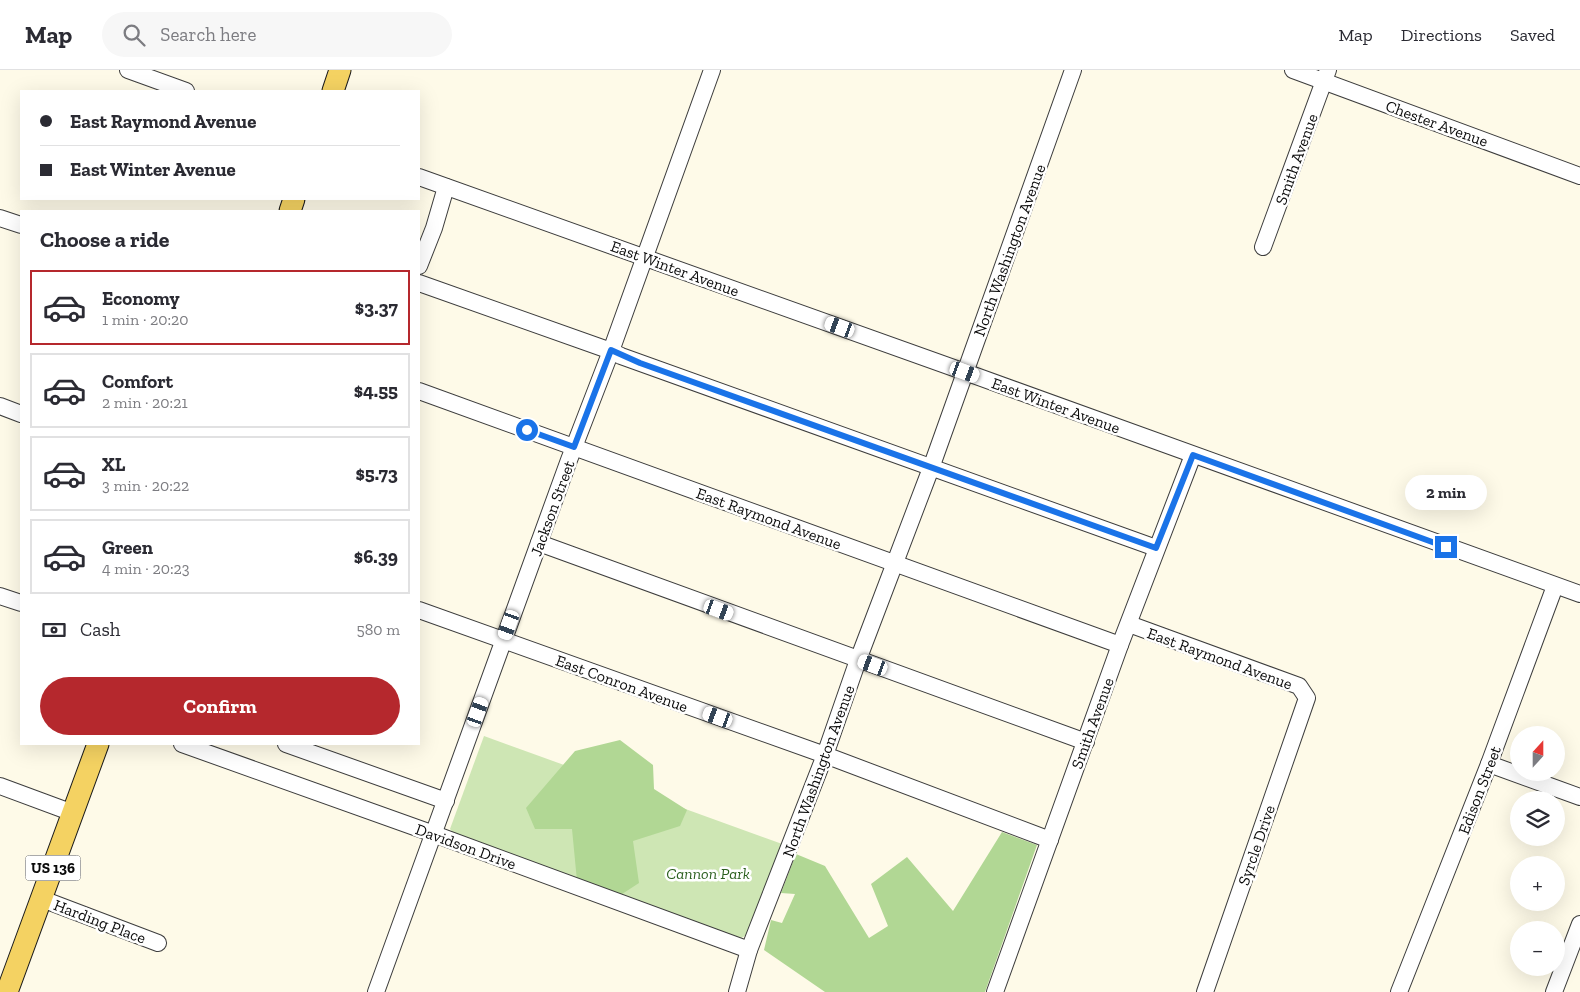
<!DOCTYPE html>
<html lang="en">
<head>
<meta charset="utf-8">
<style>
  :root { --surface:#fff; --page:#f7f7f7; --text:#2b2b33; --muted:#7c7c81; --line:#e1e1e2; --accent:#b5282d }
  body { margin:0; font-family:"Zilla Slab",serif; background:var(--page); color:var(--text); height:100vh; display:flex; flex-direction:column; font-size:19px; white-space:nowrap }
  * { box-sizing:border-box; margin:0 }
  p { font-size:16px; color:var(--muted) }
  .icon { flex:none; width:28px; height:28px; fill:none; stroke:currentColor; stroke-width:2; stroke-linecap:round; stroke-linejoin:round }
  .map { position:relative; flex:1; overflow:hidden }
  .panel { position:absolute; left:20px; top:140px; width:400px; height:535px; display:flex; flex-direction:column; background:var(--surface); border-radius:0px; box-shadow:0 5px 20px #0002 }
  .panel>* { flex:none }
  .top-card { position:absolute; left:20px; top:20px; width:400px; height:110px; border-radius:0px; box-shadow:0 5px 20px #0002; display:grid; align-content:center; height:110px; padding:0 20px; background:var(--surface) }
  .needle { width:32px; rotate:21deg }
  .fabs { position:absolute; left:1510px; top:656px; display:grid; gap:10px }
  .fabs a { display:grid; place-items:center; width:55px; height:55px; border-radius:50%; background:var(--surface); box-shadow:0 5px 20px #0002; font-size:25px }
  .end { position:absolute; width:22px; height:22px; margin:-11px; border:6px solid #1a73e8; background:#fff; box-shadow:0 0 0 2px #fff }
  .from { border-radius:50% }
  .bubble { position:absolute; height:35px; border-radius:18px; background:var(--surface); box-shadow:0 5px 20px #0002; font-size:16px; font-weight:700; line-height:35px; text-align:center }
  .car { position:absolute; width:15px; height:30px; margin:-15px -8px; border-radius:6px; box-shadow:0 0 4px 1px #0007; background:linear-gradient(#fff 24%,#345 0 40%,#fff 0 76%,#345 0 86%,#fff 0) }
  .top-card b { display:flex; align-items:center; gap:18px; height:48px; font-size:19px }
  .top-card b+b { border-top:1px solid var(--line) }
  .top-card i { width:12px; height:12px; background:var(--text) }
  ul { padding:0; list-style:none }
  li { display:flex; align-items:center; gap:15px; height:75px; margin:0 10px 8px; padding:0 10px; border:2px solid var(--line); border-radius:0px }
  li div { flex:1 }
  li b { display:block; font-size:19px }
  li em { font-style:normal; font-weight:700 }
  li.selected { border-color:var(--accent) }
  li>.icon { width:45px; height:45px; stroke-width:1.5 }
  h2 { padding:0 20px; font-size:22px; line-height:60px }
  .pay { display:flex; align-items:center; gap:12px; height:55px; padding:0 20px; font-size:19px }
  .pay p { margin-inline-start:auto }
  .action { display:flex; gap:10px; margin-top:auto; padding:10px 20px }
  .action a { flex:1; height:58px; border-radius:30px; background:var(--accent); color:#fff; font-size:20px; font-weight:700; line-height:58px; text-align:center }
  header { display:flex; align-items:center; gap:30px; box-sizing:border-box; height:70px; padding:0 25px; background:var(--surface); border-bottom:1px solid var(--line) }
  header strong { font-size:24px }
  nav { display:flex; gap:28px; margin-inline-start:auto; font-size:18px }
  .search { width:350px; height:45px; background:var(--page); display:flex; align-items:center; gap:12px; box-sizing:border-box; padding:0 18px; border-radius:28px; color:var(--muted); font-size:19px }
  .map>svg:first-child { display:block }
</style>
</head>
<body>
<header>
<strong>Map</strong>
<div class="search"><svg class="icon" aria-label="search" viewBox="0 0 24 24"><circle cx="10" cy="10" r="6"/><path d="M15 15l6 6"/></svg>Search here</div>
<nav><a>Map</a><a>Directions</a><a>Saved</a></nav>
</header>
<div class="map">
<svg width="1580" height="922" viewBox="0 0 1580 922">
  <rect width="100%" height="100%" fill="#fefae8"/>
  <!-- green -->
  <polygon fill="#cee6b4" points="484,666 785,775 751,863 737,870 456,766 450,759"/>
  <!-- forest -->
  <g fill="#b1d794">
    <polygon points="620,670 653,695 654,719 687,740 680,756 633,771 639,813 619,826 577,811 572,759 535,759 526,738 575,681"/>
    <polygon points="1002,762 1037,775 985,922 825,922 764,880 771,850 782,853 795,824 781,823 796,784 825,796 869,868 888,856 871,814 907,787 953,841"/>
  </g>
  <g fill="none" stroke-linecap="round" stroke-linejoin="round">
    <!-- minor casing -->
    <g stroke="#3d3d3d" stroke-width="18">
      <g id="minor">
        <polyline points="128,0 186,21"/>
        <polyline points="1293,0 1580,106"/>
        <polyline points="419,107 965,302 1580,524"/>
        <polyline points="0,148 21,155"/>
        <polyline points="1263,177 1328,0"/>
        <polyline points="419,196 434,158 446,117"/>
        <polyline points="419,213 611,281 621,286 1156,478"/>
        <polyline points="419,321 1120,575"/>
        <polyline points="0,336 21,344"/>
        <polyline points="539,473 1086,672"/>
        <polyline points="0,526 21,533"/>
        <polyline points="419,540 825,685 1050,770"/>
        <polyline points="1129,554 1299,616 1307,628 1205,922"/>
        <polyline points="182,674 434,764 749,880"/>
        <polyline points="286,674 446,731"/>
        <polyline points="1489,694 1580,727"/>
        <polyline points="0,716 73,743"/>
        <polyline points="42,829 158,873"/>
        <polyline points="376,922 569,390 611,281 712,0"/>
        <polyline points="737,922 749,880 825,685 858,590 931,398 1073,0"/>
        <polyline points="995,922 1120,575 1193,385"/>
        <polyline points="1399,922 1489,694 1555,516"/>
        <polyline points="1554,922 1580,854"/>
      </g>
    </g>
    <!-- major casing -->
    <g stroke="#1b1b1b" stroke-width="23">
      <g id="major">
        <polyline points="333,21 340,0"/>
        <polyline points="290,141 294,129"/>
        <polyline points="7,922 98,674"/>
      </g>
    </g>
    <!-- minor -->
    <use href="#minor" stroke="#fff" stroke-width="16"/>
    <!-- major -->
    <use href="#major" stroke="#f4d262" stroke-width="21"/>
  </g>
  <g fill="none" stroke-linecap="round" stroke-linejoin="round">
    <!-- route -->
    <polyline stroke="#1a73e8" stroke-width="6" points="527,360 574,377 611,280 640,293 1156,478 1193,385 1446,477"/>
  </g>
  <g text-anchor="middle" stroke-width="5" stroke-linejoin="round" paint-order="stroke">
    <!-- shield labels -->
    <rect fill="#fff" stroke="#545454" stroke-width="1" x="25.5" y="785.5" width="55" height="25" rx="4"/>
    <g font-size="15" font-weight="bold" fill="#0a0a0a">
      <text x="53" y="803">US 136</text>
    </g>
    <!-- street labels -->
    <g font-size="16" fill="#0a0a0a" stroke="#fff">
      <text transform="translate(1437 53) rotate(20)" y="6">Chester Avenue</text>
      <text transform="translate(1296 89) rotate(-70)" y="6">Smith Avenue</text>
      <text transform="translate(1009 180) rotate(-70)" y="6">North Washington Avenue</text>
      <text transform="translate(675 198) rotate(20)" y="6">East Winter Avenue</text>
      <text transform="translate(1056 335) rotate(20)" y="6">East Winter Avenue</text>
      <text transform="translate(552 438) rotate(-70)" y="6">Jackson Street</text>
      <text transform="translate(769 448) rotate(20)" y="6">East Raymond Avenue</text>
      <text transform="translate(1220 588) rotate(20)" y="6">East Raymond Avenue</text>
      <text transform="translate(622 613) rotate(20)" y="6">East Conron Avenue</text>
      <text transform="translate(1092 653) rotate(-70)" y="6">Smith Avenue</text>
      <text transform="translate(818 701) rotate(-70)" y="6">North Washington Avenue</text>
      <text transform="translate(1479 720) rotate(-69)" y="6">Edison Street</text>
      <text transform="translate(1256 775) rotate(-71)" y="6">Syrcle Drive</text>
      <text transform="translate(466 776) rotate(20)" y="6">Davidson Drive</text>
      <text transform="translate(100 851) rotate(21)" y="6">Harding Place</text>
    </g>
    <!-- park labels -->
    <g font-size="16" font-style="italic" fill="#2b5f1e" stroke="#fff">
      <text x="708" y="809">Cannon Park</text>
    </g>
  </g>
</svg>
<div class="fabs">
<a><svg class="needle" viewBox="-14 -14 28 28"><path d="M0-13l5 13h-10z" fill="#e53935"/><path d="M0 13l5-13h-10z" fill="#7c7c81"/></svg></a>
<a><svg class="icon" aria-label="layers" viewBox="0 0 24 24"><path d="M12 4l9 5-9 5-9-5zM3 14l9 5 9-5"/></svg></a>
<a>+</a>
<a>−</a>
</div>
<i class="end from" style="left:527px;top:360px"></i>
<i class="end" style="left:1446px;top:477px"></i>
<div class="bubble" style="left:1405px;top:405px;width:82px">2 min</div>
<i class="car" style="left:840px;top:257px;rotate:290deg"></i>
<i class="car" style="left:965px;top:302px;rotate:110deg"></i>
<i class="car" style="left:719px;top:540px;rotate:110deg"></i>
<i class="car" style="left:509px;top:555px;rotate:200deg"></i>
<i class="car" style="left:873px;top:595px;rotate:290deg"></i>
<i class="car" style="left:478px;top:642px;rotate:20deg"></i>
<i class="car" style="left:718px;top:647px;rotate:290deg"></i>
<div class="top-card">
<b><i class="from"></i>East Raymond Avenue</b>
<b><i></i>East Winter Avenue</b>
</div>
<section class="panel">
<h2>Choose a ride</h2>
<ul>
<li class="selected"><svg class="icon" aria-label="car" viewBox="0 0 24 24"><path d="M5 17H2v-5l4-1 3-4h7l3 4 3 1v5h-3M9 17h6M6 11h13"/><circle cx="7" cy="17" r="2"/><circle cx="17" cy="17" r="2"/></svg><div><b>Economy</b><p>1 min · 20:20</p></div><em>$3.37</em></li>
<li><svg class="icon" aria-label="car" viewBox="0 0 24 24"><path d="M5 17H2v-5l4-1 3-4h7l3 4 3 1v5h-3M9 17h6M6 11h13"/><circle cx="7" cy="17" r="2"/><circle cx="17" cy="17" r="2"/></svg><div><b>Comfort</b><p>2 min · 20:21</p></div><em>$4.55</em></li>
<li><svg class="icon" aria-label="car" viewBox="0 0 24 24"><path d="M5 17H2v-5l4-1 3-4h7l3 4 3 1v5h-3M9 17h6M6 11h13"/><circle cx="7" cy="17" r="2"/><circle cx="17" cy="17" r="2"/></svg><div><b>XL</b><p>3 min · 20:22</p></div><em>$5.73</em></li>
<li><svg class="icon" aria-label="car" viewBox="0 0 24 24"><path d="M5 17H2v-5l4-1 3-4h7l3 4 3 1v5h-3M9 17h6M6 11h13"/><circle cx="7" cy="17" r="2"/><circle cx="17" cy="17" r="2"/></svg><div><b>Green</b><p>4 min · 20:23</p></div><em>$6.39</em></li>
</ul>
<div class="pay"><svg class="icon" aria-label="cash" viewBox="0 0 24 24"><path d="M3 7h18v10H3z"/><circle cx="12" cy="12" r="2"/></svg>Cash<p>580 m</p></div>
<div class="action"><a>Confirm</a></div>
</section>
</div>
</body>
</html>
